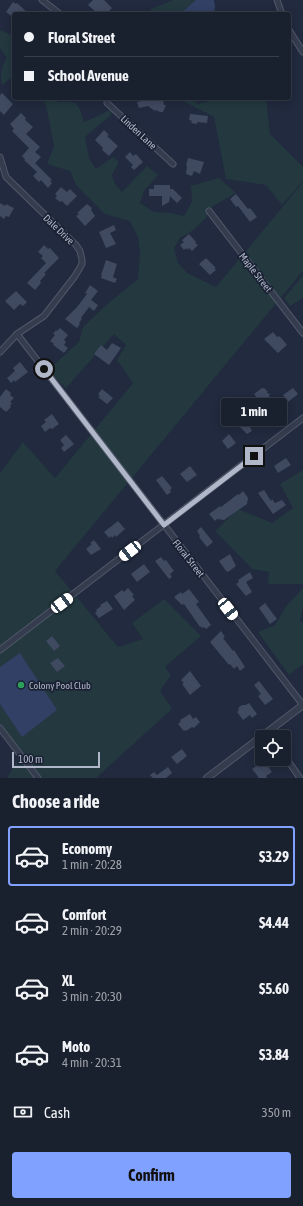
<!DOCTYPE html>
<html lang="en">
<head>
<meta charset="utf-8">
<style>
  :root { --surface:#19202e; --page:#222836; --text:#f1f3f6; --muted:#9fa3aa; --line:#373e4a; --accent:#80a1ff }
  body { margin:0; font-family:"Asap Condensed",sans-serif; background:var(--page); color:var(--text); height:100vh; display:flex; flex-direction:column; font-size:15px; white-space:nowrap }
  * { box-sizing:border-box; margin:0 }
  p { font-size:13px; color:var(--muted) }
  .icon { flex:none; width:22px; height:22px; fill:none; stroke:currentColor; stroke-width:2; stroke-linecap:round; stroke-linejoin:round }
  .map { position:relative; height:778px; overflow:hidden }
  .sheet { display:flex; flex-direction:column; background:var(--surface); flex:1 }
  .sheet>* { flex:none }
  .guide { position:absolute; left:12px; top:12px; width:279px; height:88px; border-radius:4px; box-shadow:0 2px 10px #0003,0 0 0 1px var(--line); display:grid; align-content:center; height:88px; padding:0 12px; background:var(--surface) }
  .fabs { position:absolute; left:255px; top:730px; display:grid; gap:8px }
  .fabs a { display:grid; place-items:center; width:36px; height:36px; border-radius:4px; background:var(--surface); box-shadow:0 2px 10px #0003,0 0 0 1px var(--line); font-size:20px }
  .scale { position:absolute; left:12px; bottom:10px; width:88px; box-sizing:border-box; padding-left:4px; border:2px solid #b0b7c9; border-top:0; font-size:11px; line-height:14px; white-space:nowrap; color:#b0b7c9; -webkit-text-stroke:3px #1a2133; paint-order:stroke }
  .end { position:absolute; width:18px; height:18px; margin:-9px; border:5px solid #b0b7c9; background:#111; box-shadow:0 0 0 2px #111 }
  .from { border-radius:50% }
  .bubble { position:absolute; height:28px; border-radius:4px; background:var(--surface); box-shadow:0 2px 10px #0003,0 0 0 1px var(--line); font-size:13px; font-weight:700; line-height:28px; text-align:center }
  .car { position:absolute; width:12px; height:24px; margin:-12px -6px; border-radius:5px; box-shadow:0 0 3px 1px #0007; background:linear-gradient(#fff 24%,#345 0 40%,#fff 0 76%,#345 0 86%,#fff 0) }
  .guide b { display:flex; align-items:center; gap:14px; height:38px; font-size:15px }
  .guide b+b { border-top:1px solid var(--line) }
  .guide i { width:10px; height:10px; background:var(--text) }
  ul { padding:0; list-style:none }
  li { display:flex; align-items:center; gap:12px; height:60px; margin:0 8px 6px; padding:0 4px; border:2px solid transparent; border-radius:4px }
  li div { flex:1 }
  li b { display:block; font-size:15px }
  li em { font-style:normal; font-weight:700 }
  li.current { border-color:var(--accent) }
  li>.icon { width:36px; height:36px; stroke-width:1.5 }
  h2 { padding:0 12px; font-size:18px; line-height:48px }
  .pay { display:flex; align-items:center; gap:10px; height:44px; padding:0 12px; font-size:15px }
  .pay p { margin-inline-start:auto }
  .primary-button { display:flex; gap:8px; margin-top:auto; padding:8px 12px }
  .primary-button a { flex:1; height:46px; border-radius:4px; background:var(--accent); color:#111; font-size:16px; font-weight:700; line-height:46px; text-align:center }
  .map>svg:first-child { display:block }
</style>
</head>
<body>
<div class="map">
<svg width="303" height="778" viewBox="0 0 303 778">
  <rect width="100%" height="100%" fill="#212a3e"/>
  <!-- green -->
  <g fill="#23383f">
    <polygon points="173,0 196,0 180,14 150,14 151,9"/>
    <path d="M0 30 14 36V75L2 85C0 75 1 66 7 58L0 48Z"/>
    <path d="M42 98H57L58 102C79 101 78 103 84 122L102 114 109 110 112 114 85 137 89 158 96 169 113 157 119 162 112 175 115 184 122 192 147 166 158 175 144 191 140 203 154 212 171 213 184 216 192 201 191 186 219 178 236 193 213 206 206 218 192 231 180 238 174 248 178 263 187 273 216 287 303 182V271L55 571 118 647 143 639 132 623 164 599 201 636 165 667 171 675 160 691 172 709 96 778H7L22 752 0 724V473L23 442 55 478 133 383 117 360 126 345 114 334 66 388 48 370 79 342 83 327 106 305 138 279 140 253 138 237 130 221 105 214 76 185 70 171 47 164 54 146 46 105Z"/>
    <polygon points="177,98 191,98 198,104 209,101 212,98 266,98 270,134 303,167 303,181 282,205 266,185 226,179 214,117"/>
    <polygon points="303,275 303,298 290,306 284,298"/>
    <polygon points="303,470 303,584 268,584 269,572 252,569 215,531 238,509 272,523 293,508 280,484"/>
    <polygon points="303,588 303,606 300,621 303,623 303,664 289,675 258,632 275,625 287,605"/>
  </g>
  <!-- water -->
  <g fill="#314064">
    <polygon points="196,0 214,0 215,6 214,14 180,14"/>
    <polygon points="20,653 57,710 22,737 0,704 0,667"/>
  </g>
  <!-- building -->
  <g fill="#3f4960">
    <polygon points="93,0 104,0 112,8 106,14 98,14 88,5"/>
    <polygon points="13,2 16,4 17,3 29,14 14,14 14,18 6,12"/>
    <polygon points="2,93 13,104 4,115 0,111 0,95"/>
    <polygon points="148,98 163,100 164,105 166,105 163,112 160,112 156,110 155,111 148,106 139,108 137,102 147,100"/>
    <polygon points="21,113 26,118 25,120 33,127 26,134 40,147 35,152 41,157 35,163 52,180 50,181 52,183 48,188 41,180 39,182 33,176 37,172 24,160 25,159 22,156 29,148 12,131 14,129 10,124"/>
    <polygon points="190,114 208,116 207,123 197,122 197,124 191,123 192,121 189,120"/>
    <polygon points="104,130 109,135 107,136 118,146 109,156 102,150 103,148 95,140"/>
    <polygon points="130,152 133,156 136,154 143,162 134,170 131,167 133,165 125,157"/>
    <polygon points="188,158 204,162 200,174 194,171 192,176 186,174 187,166 186,165"/>
    <polygon points="154,185 170,185 170,189 173,189 182,198 177,203 170,196 169,202 162,206 162,196 149,196 149,189 154,189"/>
    <polygon points="61,187 67,192 70,189 77,196 67,206 62,201 60,202 55,198 57,196 55,194"/>
    <polygon points="236,194 248,209 250,208 257,217 250,222 238,206 236,207 230,199"/>
    <polygon points="0,203 5,206 6,204 14,208 9,217 6,216 4,219 0,216"/>
    <polygon points="87,204 92,208 91,210 95,216 85,226 76,216 79,214 77,213"/>
    <polygon points="114,225 116,230 110,233 116,244 106,248 99,232"/>
    <polygon points="189,234 196,242 195,243 198,245 192,251 189,248 187,250 186,248 184,250 180,245 184,242 182,240"/>
    <polygon points="44,245 48,249 50,248 59,258 44,273 46,274 40,281 41,283 35,290 27,283 46,263 41,258 43,256 38,252"/>
    <polygon points="206,258 216,268 214,268 216,270 210,275 199,264"/>
    <polygon points="106,260 117,264 113,277 117,279 115,283 101,278 102,275 101,275"/>
    <polygon points="90,285 98,291 91,300 98,305 94,311 89,307 81,318 82,319 79,323 80,324 77,328 65,319 77,307 87,294 85,293"/>
    <polygon points="16,291 27,302 23,306 20,304 14,310 5,301"/>
    <polygon points="60,328 68,335 64,340 66,342 64,345 68,348 64,353 53,345 54,344 50,341 55,335 53,334 56,330 57,331"/>
    <polygon points="273,332 277,337 279,336 283,340 287,345 278,353 264,339"/>
    <polygon points="112,343 121,348 109,365 94,354 101,345 107,350"/>
    <polygon points="20,362 28,372 15,382 14,380 11,383 7,378 15,371 13,368"/>
    <polygon points="262,388 266,389 266,391 268,391 267,393 270,394 269,396 271,399 262,408 257,402 259,401 254,394"/>
    <polygon points="293,388 298,394 288,402 283,395"/>
    <polygon points="6,389 11,393 10,395 14,398 10,402 12,403 10,406 11,407 6,412 0,407 0,397"/>
    <polygon points="102,389 113,398 107,404 98,397 100,396 98,394"/>
    <polygon points="250,412 257,421 250,427 252,431 247,434 235,422"/>
    <polygon points="52,414 59,424 52,429 50,428 45,432 41,426 46,422 44,420"/>
    <polygon points="229,434 236,443 228,449 222,441"/>
    <polygon points="66,435 74,444 64,452 61,448 64,445 60,440"/>
    <polygon points="286,458 291,465 278,473 274,466"/>
    <polygon points="190,466 197,475 187,482 180,474"/>
    <polygon points="162,476 172,488 170,490 171,492 167,495 156,480"/>
    <polygon points="264,490 271,501 272,499 275,503 282,500 286,505 273,514 258,493"/>
    <polygon points="243,491 248,498 247,504 224,520 217,519 215,521 209,514 220,506 221,507 238,494 239,495"/>
    <polygon points="118,521 125,529 116,537 115,535 112,538 111,536 109,538 104,532"/>
    <polygon points="201,527 213,542 207,547 199,537 200,536 197,531"/>
    <polygon points="94,540 101,549 91,555 86,549 92,544 90,543"/>
    <polygon points="230,554 236,566 228,572 227,571 226,571 219,561"/>
    <polygon points="161,557 164,561 166,560 174,571 170,574 172,577 169,579 155,561"/>
    <polygon points="144,564 150,572 137,582 131,574"/>
    <polygon points="250,572 253,578 246,582 252,592 246,596 236,584 239,582 238,580"/>
    <polygon points="128,588 134,595 132,596 135,600 124,610 114,596 122,590 124,592"/>
    <polygon points="189,589 199,602 196,604 211,625 206,629 204,627 202,628 201,626 200,627 184,604 182,605 174,597 181,592 182,594"/>
    <polygon points="107,601 113,609 99,618 95,613 97,611 96,610 101,606 100,605"/>
    <polygon points="265,603 277,619 270,624 259,608"/>
    <polygon points="221,631 225,637 223,638 233,651 234,650 245,667 240,671 237,666 234,669 230,664 229,665 210,642"/>
    <polygon points="52,636 60,646 54,651 46,641"/>
    <polygon points="58,658 65,666 57,672 50,663"/>
    <polygon points="190,671 201,686 190,695 182,684 184,683 181,680"/>
    <polygon points="259,681 273,699 265,705 258,696 261,694 254,685"/>
    <polygon points="249,703 257,714 252,718 250,715 243,720 237,712 239,710 238,708 242,705 246,705"/>
    <polygon points="190,714 193,719 196,717 200,722 194,728 192,727 186,731 185,730 184,731 178,724 181,721 180,720"/>
    <polygon points="182,749 187,756 177,764 171,757"/>
    <polygon points="264,761 272,772 266,776 267,778 259,778 252,769"/>
    <polygon points="168,767 172,773 166,778 153,778 150,775 154,772 157,775"/>
  </g>
  <g fill="none" stroke-linecap="round" stroke-linejoin="round">
    <!-- minor casing -->
    <g stroke="#505769" stroke-width="7">
      <g id="minor">
        <polyline points="42,0 60,14"/>
        <polyline points="277,0 282,14"/>
        <polyline points="289,30 303,52"/>
        <polyline points="107,98 107,103 173,164"/>
        <polyline points="0,157 6,177 76,245 80,251 82,260 82,264 75,276 44,316 17,334 0,352"/>
        <polyline points="209,211 303,333"/>
        <polyline points="17,334 303,705"/>
        <polyline points="0,650 303,418"/>
        <polyline points="0,728 38,778"/>
        <polyline points="268,732 272,737"/>
        <polyline points="284,755 300,778"/>
      </g>
    </g>
    <!-- tertiary casing -->
    <g stroke="#505769" stroke-width="8">
      <polyline id="tertiary" points="207,778 303,705"/>
    </g>
    <!-- minor -->
    <use href="#minor" stroke="#353c4e" stroke-width="5"/>
    <!-- tertiary -->
    <use href="#tertiary" stroke="#353c4e" stroke-width="6"/>
  </g>
  <g fill="none" stroke-linecap="round" stroke-linejoin="round">
    <!-- route -->
    <polyline stroke="#b0b7c9" stroke-width="5" points="44,369 164,525 254,456"/>
  </g>
  <!-- markers -->
  <circle fill="#2e9e5b" stroke="#1a2133" stroke-width="1.5" cx="21" cy="685" r="4"/>
  <g text-anchor="middle" stroke-width="3.5" stroke-linejoin="round" paint-order="stroke">
    <!-- street labels -->
    <g font-size="10" fill="#b0b7c9" stroke="#1a2133">
      <text transform="translate(139 132) rotate(43)" y="4">Linden Lane</text>
      <text transform="translate(59 229) rotate(44)" y="4">Dale Drive</text>
      <text transform="translate(256 272) rotate(52)" y="4">Maple Street</text>
      <text transform="translate(189 558) rotate(52)" y="4">Floral Street</text>
    </g>
    <!-- poi labels -->
    <g font-size="10" fill="#b0b7c9" stroke="#1a2133" text-anchor="start">
      <text x="29" y="689">Colony Pool Club</text>
    </g>
  </g>
</svg>
<div class="fabs">
<a><svg class="icon" aria-label="locate" viewBox="0 0 24 24"><circle cx="12" cy="12" r="6"/><path d="M12 2v4M12 18v4M2 12h4M18 12h4"/></svg></a>
</div>
<div class="scale">100 m</div>
<i class="end from" style="left:44px;top:369px"></i>
<i class="end" style="left:254px;top:456px"></i>
<div class="bubble" style="left:221px;top:398px;width:66px">1 min</div>
<i class="car" style="left:130px;top:551px;rotate:232deg"></i>
<i class="car" style="left:62px;top:603px;rotate:53deg"></i>
<i class="car" style="left:228px;top:609px;rotate:142deg"></i>
<div class="guide">
<b><i class="from"></i>Floral Street</b>
<b><i></i>School Avenue</b>
</div>
</div>
<section class="sheet">
<h2>Choose a ride</h2>
<ul>
<li class="current"><svg class="icon" aria-label="car" viewBox="0 0 24 24"><path d="M5 17H2v-5l4-1 3-4h7l3 4 3 1v5h-3M9 17h6M6 11h13"/><circle cx="7" cy="17" r="2"/><circle cx="17" cy="17" r="2"/></svg><div><b>Economy</b><p>1 min · 20:28</p></div><em>$3.29</em></li>
<li><svg class="icon" aria-label="car" viewBox="0 0 24 24"><path d="M5 17H2v-5l4-1 3-4h7l3 4 3 1v5h-3M9 17h6M6 11h13"/><circle cx="7" cy="17" r="2"/><circle cx="17" cy="17" r="2"/></svg><div><b>Comfort</b><p>2 min · 20:29</p></div><em>$4.44</em></li>
<li><svg class="icon" aria-label="car" viewBox="0 0 24 24"><path d="M5 17H2v-5l4-1 3-4h7l3 4 3 1v5h-3M9 17h6M6 11h13"/><circle cx="7" cy="17" r="2"/><circle cx="17" cy="17" r="2"/></svg><div><b>XL</b><p>3 min · 20:30</p></div><em>$5.60</em></li>
<li><svg class="icon" aria-label="car" viewBox="0 0 24 24"><path d="M5 17H2v-5l4-1 3-4h7l3 4 3 1v5h-3M9 17h6M6 11h13"/><circle cx="7" cy="17" r="2"/><circle cx="17" cy="17" r="2"/></svg><div><b>Moto</b><p>4 min · 20:31</p></div><em>$3.84</em></li>
</ul>
<div class="pay"><svg class="icon" aria-label="cash" viewBox="0 0 24 24"><path d="M3 7h18v10H3z"/><circle cx="12" cy="12" r="2"/></svg>Cash<p>350 m</p></div>
<div class="primary-button"><a>Confirm</a></div>
</section>
</body>
</html>
